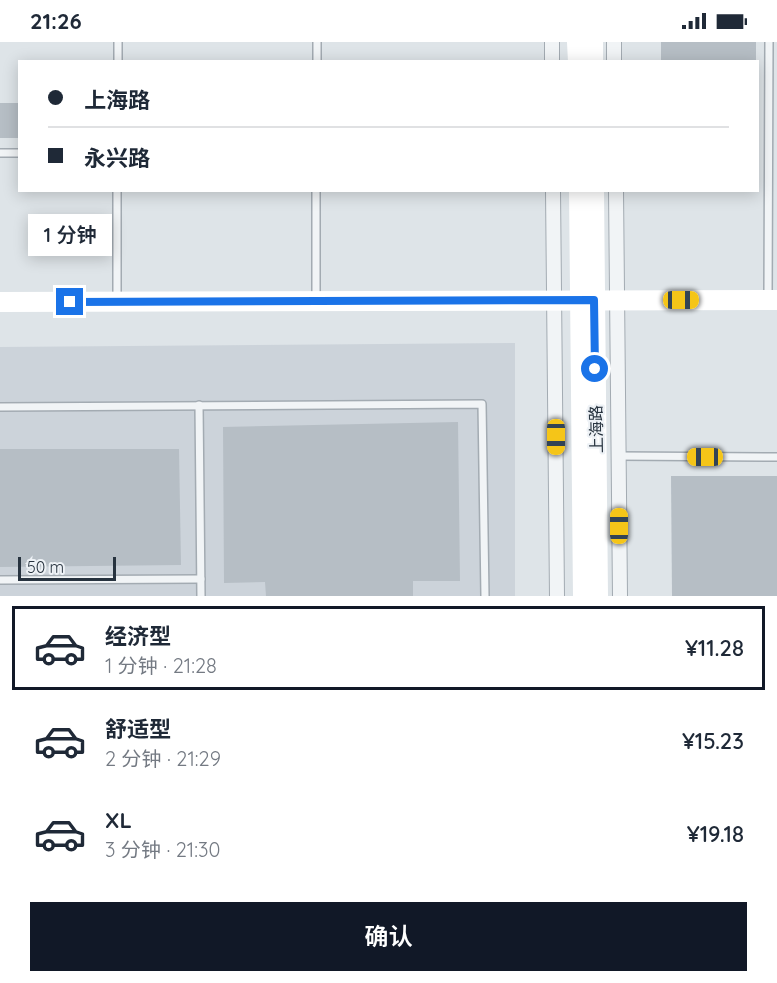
<!DOCTYPE html>
<html lang="zh">
<head>
<meta charset="utf-8">
<style>
  :root { --surface:#fff; --page:#f6f6f7; --text:#1f2937; --muted:#747a83; --line:#e0e1e3; --accent:#111827 }
  body { margin:0; font-family:Quicksand,"Noto Sans SC",sans-serif; background:var(--page); color:var(--text); height:100vh; display:flex; flex-direction:column; font-size:22px; white-space:nowrap }
  * { box-sizing:border-box; margin:0 }
  p { font-size:20px; color:var(--muted) }
  .icon { flex:none; width:33px; height:33px; fill:none; stroke:currentColor; stroke-width:2; stroke-linecap:round; stroke-linejoin:round }
  .map { position:relative; height:554px; overflow:hidden }
  .panel { display:flex; flex-direction:column; background:var(--surface); flex:1 }
  .panel>* { flex:none }
  .top-card { position:absolute; left:18px; top:18px; width:741px; height:132px; border-radius:0px; box-shadow:0 3px 15px #0003; display:grid; align-content:center; height:132px; padding:0 30px; background:var(--surface) }
  .scale { position:absolute; left:18px; bottom:15px; width:98px; box-sizing:border-box; padding-left:6px; border:3px solid #27333f; border-top:0; font-size:16px; line-height:21px; white-space:nowrap; color:#27333f; -webkit-text-stroke:4px #eef2f6; paint-order:stroke }
  .end { position:absolute; width:27px; height:27px; margin:-14px; border:8px solid #1a73e8; background:#fff; box-shadow:0 0 0 3px #fff }
  .from { border-radius:50% }
  .bubble { position:absolute; height:42px; border-radius:0px; background:var(--surface); box-shadow:0 3px 15px #0003; font-size:20px; font-weight:600; line-height:42px; text-align:center }
  .car { position:absolute; width:18px; height:36px; margin:-18px -9px; border-radius:8px; box-shadow:0 0 4px 2px #0007; background:linear-gradient(#f5c518 24%,#345 0 40%,#f5c518 0 76%,#345 0 86%,#f5c518 0) }
  .top-card b { display:flex; align-items:center; gap:21px; height:57px; font-size:22px }
  .top-card b+b { border-top:2px solid var(--line) }
  .top-card i { width:15px; height:15px; background:var(--text) }
  ul { padding:10px 0 0; list-style:none }
  li { display:flex; align-items:center; gap:18px; height:84px; margin:0 12px 9px; padding:0 18px; border:3px solid transparent; border-radius:0px }
  li div { flex:1 }
  li b { display:block; font-size:22px }
  li em { font-style:normal; font-weight:600 }
  li.on { border-color:var(--accent) }
  li>.icon { width:54px; height:54px; stroke-width:1.5 }
  .action { display:flex; gap:12px; margin-top:auto; padding:12px 30px }
  .action a { flex:1; height:69px; border-radius:0px; background:var(--accent); color:#fff; font-size:24px; font-weight:600; line-height:69px; text-align:center }
  .status { display:flex; justify-content:space-between; align-items:center; height:42px; padding:0 30px; background:var(--surface); direction:ltr }
  .status svg { height:16px; fill:currentColor }
  .map>svg:first-child { display:block }
</style>
</head>
<body>
<div class="status"><b>21:26</b><svg viewBox="0 0 49 12"><path d="M0 12V9h3v3zM5 12V6h3v6zM10 12V3h3v9zM15 12V0h3v12zM26 1h20v11H26zM47 4h2v5h-2z"/></svg></div>
<div class="map">
<svg width="777" height="554" viewBox="0 0 777 554">
  <rect width="100%" height="100%" fill="#dee4e8"/>
  <!-- built -->
  <polygon fill="#ccd3da" points="515,301 515,554 0,554 0,305"/>
  <!-- building -->
  <g fill="#b6bec5">
    <rect x="661" y="0" width="95" height="20"/>
    <rect x="0" y="61" width="20" height="35"/>
    <polygon points="458,380 460,539 413,539 413,554 266,554 265,540 224,541 223,385"/>
    <polygon points="0,407 179,407 181,523 0,525"/>
    <polygon points="671,434 777,434 777,554 672,554"/>
  </g>
  <g fill="none" stroke-linecap="round" stroke-linejoin="round">
    <!-- lane casing -->
    <g stroke="#a3abb2" stroke-width="10">
      <g id="lane">
        <polyline points="118,20 118,0"/>
        <polyline points="317,20 317,0"/>
        <polyline points="0,111 20,111"/>
        <polyline points="316,148 316,258"/>
        <polyline points="768,255 769,0"/>
        <polyline points="117,257 117,148"/>
        <polyline points="199,363 201,554"/>
        <polyline points="0,365 482,362 485,554"/>
        <polyline points="618,414 777,415"/>
        <polyline points="0,538 201,537"/>
      </g>
    </g>
    <!-- street casing -->
    <g stroke="#a3abb2" stroke-width="16">
      <g id="street">
        <polyline points="552,0 552,20"/>
        <polyline points="614,0 614,20"/>
        <polyline points="553,148 557,554"/>
        <polyline points="616,148 620,554"/>
      </g>
    </g>
    <!-- lane -->
    <use href="#lane" stroke="#f1f4f6" stroke-width="7"/>
    <!-- street -->
    <use href="#street" stroke="#f1f4f6" stroke-width="14"/>
    <!-- secondary -->
    <g stroke="#fff" stroke-width="20">
      <polyline points="577,0 578,20"/>
      <polyline points="593,0 593,20"/>
      <polyline points="579,148 583,554"/>
      <polyline points="594,148 598,554"/>
      <polyline points="0,260 777,258"/>
    </g>
  </g>
  <g fill="none" stroke-linecap="round" stroke-linejoin="round">
    <!-- route -->
    <polyline stroke="#1a73e8" stroke-width="8" points="70,260 594,258 595,327"/>
  </g>
  <g text-anchor="middle" stroke-width="4.5" stroke-linejoin="round" paint-order="stroke">
    <!-- street labels -->
    <g font-size="16" fill="#27333f" stroke="#eef2f6">
      <text transform="translate(596 387) rotate(-91)" y="6">上海路</text>
    </g>
  </g>
</svg>
<div class="scale">50 m</div>
<i class="end from" style="left:595px;top:327px"></i>
<i class="end" style="left:70px;top:260px"></i>
<div class="bubble" style="left:28px;top:172px;width:84px">1 分钟</div>
<i class="car" style="left:681px;top:258px;rotate:90deg"></i>
<i class="car" style="left:556px;top:395px;rotate:180deg"></i>
<i class="car" style="left:705px;top:415px;rotate:270deg"></i>
<i class="car" style="left:619px;top:484px;rotate:0deg"></i>
<div class="top-card">
<b><i class="from"></i>上海路</b>
<b><i></i>永兴路</b>
</div>
</div>
<section class="panel">
<ul>
<li class="on"><svg class="icon" aria-label="car" viewBox="0 0 24 24"><path d="M5 17H2v-5l4-1 3-4h7l3 4 3 1v5h-3M9 17h6M6 11h13"/><circle cx="7" cy="17" r="2"/><circle cx="17" cy="17" r="2"/></svg><div><b>经济型</b><p>1 分钟 · 21:28</p></div><em>¥11.28</em></li>
<li><svg class="icon" aria-label="car" viewBox="0 0 24 24"><path d="M5 17H2v-5l4-1 3-4h7l3 4 3 1v5h-3M9 17h6M6 11h13"/><circle cx="7" cy="17" r="2"/><circle cx="17" cy="17" r="2"/></svg><div><b>舒适型</b><p>2 分钟 · 21:29</p></div><em>¥15.23</em></li>
<li><svg class="icon" aria-label="car" viewBox="0 0 24 24"><path d="M5 17H2v-5l4-1 3-4h7l3 4 3 1v5h-3M9 17h6M6 11h13"/><circle cx="7" cy="17" r="2"/><circle cx="17" cy="17" r="2"/></svg><div><b>XL</b><p>3 分钟 · 21:30</p></div><em>¥19.18</em></li>
</ul>
<div class="action"><a>确认</a></div>
</section>
</body>
</html>
